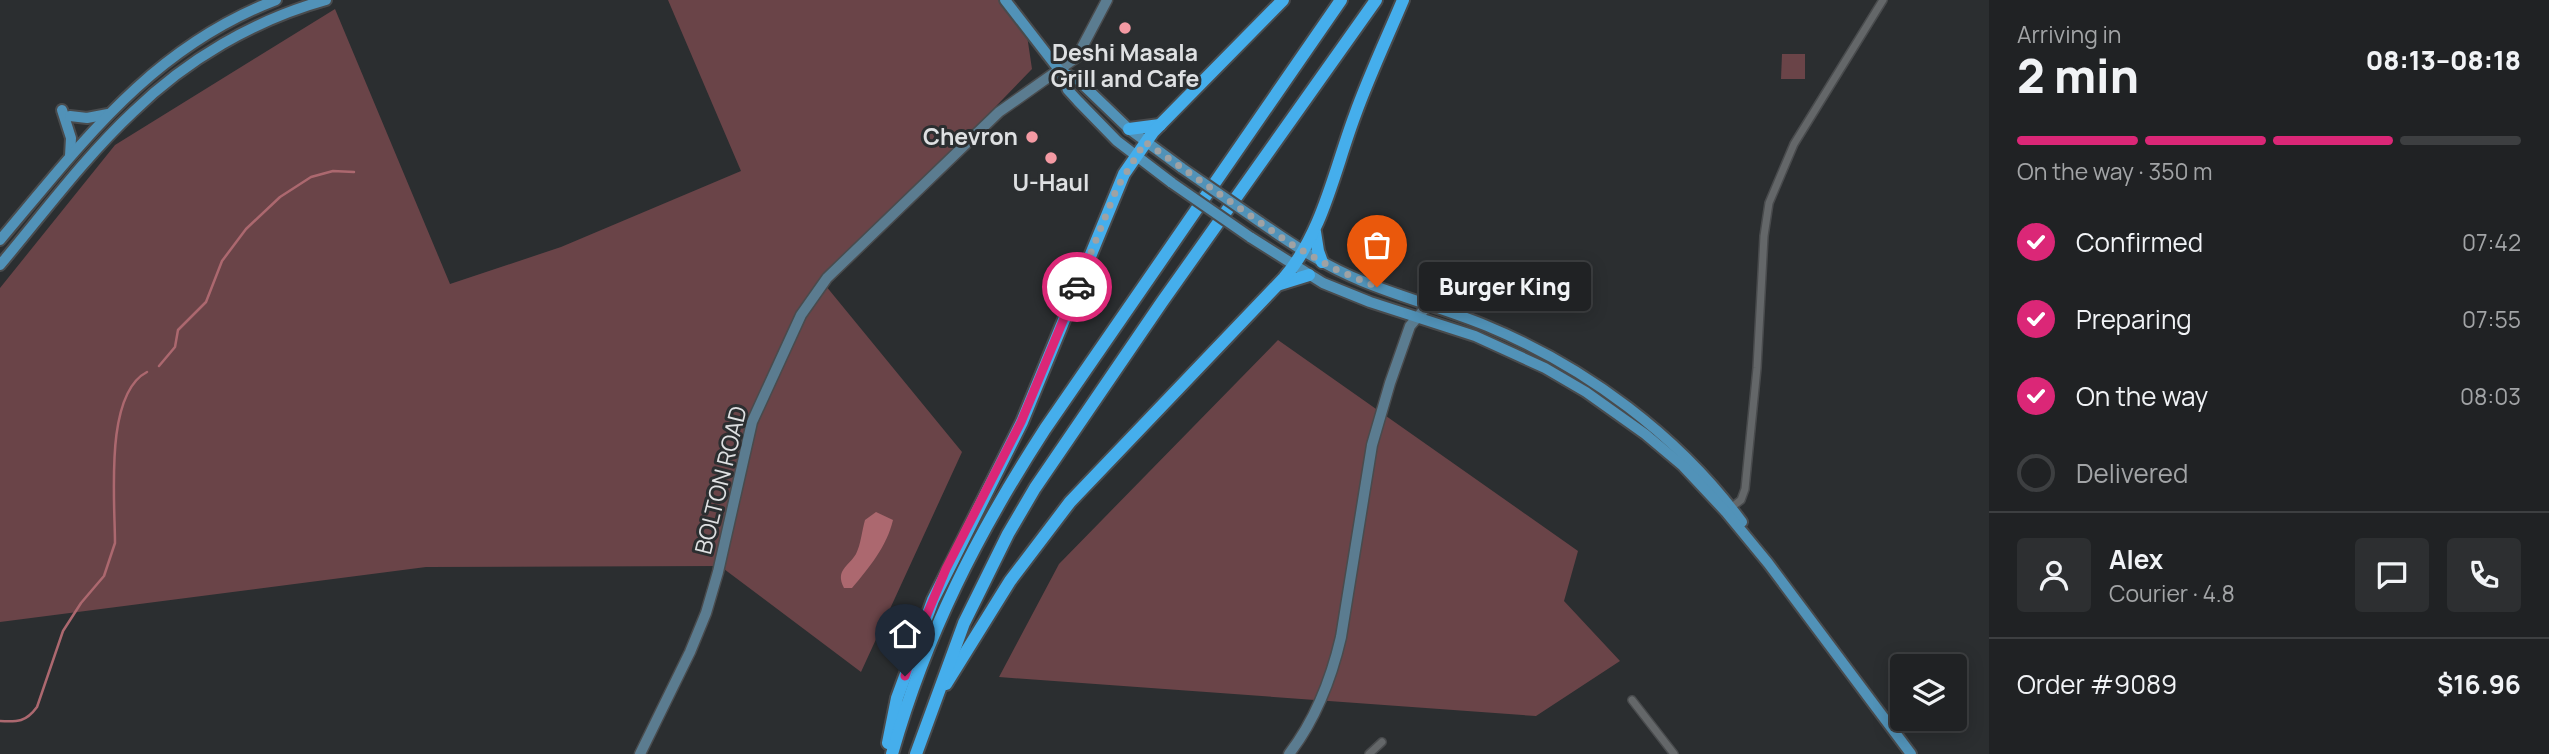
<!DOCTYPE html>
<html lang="en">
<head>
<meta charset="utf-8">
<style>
  body { margin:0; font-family:Manrope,sans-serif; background:#2d2f31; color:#f1f3f6; height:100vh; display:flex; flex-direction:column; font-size:26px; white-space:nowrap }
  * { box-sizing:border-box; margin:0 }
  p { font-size:23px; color:#a2a4a6 }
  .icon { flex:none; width:38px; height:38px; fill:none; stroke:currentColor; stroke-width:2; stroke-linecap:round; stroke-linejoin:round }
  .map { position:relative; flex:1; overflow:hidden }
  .sheet { display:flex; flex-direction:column; background:#202224; width:560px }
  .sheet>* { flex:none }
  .fabs { position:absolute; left:1890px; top:654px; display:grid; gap:14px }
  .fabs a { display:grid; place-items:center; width:77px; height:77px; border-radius:7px; background:#202224; box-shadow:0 4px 18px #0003,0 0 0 2px #3d3f41; font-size:35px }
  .pin { position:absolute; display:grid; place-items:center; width:60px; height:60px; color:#fff; margin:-72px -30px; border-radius:50% 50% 50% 0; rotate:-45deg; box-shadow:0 0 7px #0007 }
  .pin .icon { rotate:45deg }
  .courier { position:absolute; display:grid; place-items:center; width:70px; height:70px; margin:-35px; border:5px solid #db2777; border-radius:50%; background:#fff; color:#222; box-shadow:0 2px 9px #0007 }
  .bubble { position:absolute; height:49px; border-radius:7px; background:#202224; box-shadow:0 4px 18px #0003,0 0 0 2px #3d3f41; font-size:23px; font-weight:800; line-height:49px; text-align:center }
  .headline em { font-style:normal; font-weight:800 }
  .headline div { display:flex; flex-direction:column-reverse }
  .headline { display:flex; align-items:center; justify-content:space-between; height:119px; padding:0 28px }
  h1 { font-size:46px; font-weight:800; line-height:52px }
  .bar { display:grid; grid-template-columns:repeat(4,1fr); gap:10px 7px; align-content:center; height:84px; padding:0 28px }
  .bar i { height:9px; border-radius:5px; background:#3d3f41 }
  .bar .selected { background:#db2777 }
  .bar p { grid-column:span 4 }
  .line { display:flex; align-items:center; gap:18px; padding:0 28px; border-top:2px solid #3d3f41 }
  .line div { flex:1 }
  .round { display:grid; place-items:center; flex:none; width:74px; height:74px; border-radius:7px; background:#2d2f31 }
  ol { padding:0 28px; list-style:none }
  li { display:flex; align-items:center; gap:21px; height:77px }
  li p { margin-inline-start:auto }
  li .icon { padding:7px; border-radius:50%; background:#db2777; color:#fff; stroke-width:4 }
  li:last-child { color:#a2a4a6 }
  li i { width:38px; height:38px; border:4px solid #3d3f41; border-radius:50% }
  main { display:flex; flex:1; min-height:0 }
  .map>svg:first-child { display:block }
  .green { fill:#6a4448 }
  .water { fill:#ac686f }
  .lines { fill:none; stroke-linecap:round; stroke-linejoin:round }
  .stream { stroke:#ac686f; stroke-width:2.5 }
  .street-casing { stroke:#494b4d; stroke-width:10 }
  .secondary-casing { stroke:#494b4d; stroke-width:13 }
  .primary-casing { stroke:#494b4d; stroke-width:14 }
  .highway-casing { stroke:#494b4d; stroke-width:16 }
  .street { stroke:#646769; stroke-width:7 }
  .secondary { stroke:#5b7c90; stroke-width:10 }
  .primary { stroke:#5192b8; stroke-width:10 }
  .highway { stroke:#45aeec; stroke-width:12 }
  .primary-bridge-casing { stroke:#494b4d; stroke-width:14; stroke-linecap:butt }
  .primary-bridge { stroke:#5192b8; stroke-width:10 }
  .done { stroke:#9fa2a4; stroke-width:7; stroke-dasharray:0 12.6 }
  .route { stroke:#db2777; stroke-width:9 }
  .poi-dot { fill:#f49aa3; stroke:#2b2e30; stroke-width:2.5 }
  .labels { text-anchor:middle; stroke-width:6; stroke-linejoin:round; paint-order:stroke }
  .poi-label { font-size:23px; font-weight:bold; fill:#dee0e2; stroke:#2b2e30 }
  .street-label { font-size:23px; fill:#dee0e2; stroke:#2b2e30 }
</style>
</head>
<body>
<main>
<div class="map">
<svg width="1989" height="754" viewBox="0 0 1989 754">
  <rect width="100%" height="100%" fill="#2b2e30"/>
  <g class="green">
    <polygon points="668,0 1010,0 1025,22 1032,69 907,198 821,280 962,452 861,672 720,566 426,567 0,622 0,288 115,145 335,9 450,284 561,247 741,171"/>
    <polygon points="1782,54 1805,54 1805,79 1781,79"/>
    <polygon points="1278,340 1578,551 1564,601 1620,661 1536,716 999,677 1059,564"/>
  </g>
  <path class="water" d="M876,512L893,520C887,546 869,568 852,588H844C835,570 848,567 856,554C861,544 862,530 865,520Z"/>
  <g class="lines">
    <g class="stream">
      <polyline points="159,366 175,347 178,330 206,302 222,261 246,229 280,197 311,177 333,171 354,172"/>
      <path d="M0,721C18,722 26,722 37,707L63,631L81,603L104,576L115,543C115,501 104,394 147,372"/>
    </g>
    <defs>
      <g id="street">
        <polyline points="1728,510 1741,500 1745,489 1757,368 1764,236 1769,203 1794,144 1883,0"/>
        <polyline points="1632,700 1674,754"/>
        <polyline points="1369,754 1382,742"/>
      </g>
      <g id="secondary">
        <polyline points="640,754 690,652 706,613 718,572 752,422 801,315 827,278 999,112 1077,57 1107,0"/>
        <path d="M1289,754C1316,719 1331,680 1341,637L1372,445L1390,383L1410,326L1428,305"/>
      </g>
      <g id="primary">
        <polyline points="1005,0 1060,71 1068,90 1078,101 1117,141 1172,183"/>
        <polyline points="1060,71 1078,80 1129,129 1182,168"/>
        <polyline points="62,110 71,138 70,156"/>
        <polyline points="70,116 87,118 108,114"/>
        <path d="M1260,222C1293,245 1325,266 1362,281C1403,298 1446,309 1487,326C1586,367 1679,436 1742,522"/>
        <polyline points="1250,237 1323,283 1370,302 1475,336 1545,368 1586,392 1645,434 1683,466 1726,512 1768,563 1911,754"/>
        <path d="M0,240C83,142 151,48 276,0"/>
        <path d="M0,265C43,214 84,158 133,112C186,60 254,20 326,0"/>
      </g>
      <g id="highway">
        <polyline points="1129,129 1160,125"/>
        <polyline points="1315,232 1318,251 1322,262"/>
        <polyline points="1280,284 1309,275"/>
        <path d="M946,684L1010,581L1070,502L1284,278C1323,232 1334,171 1355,115C1369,76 1387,38 1403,0"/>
        <polyline points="888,743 897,698 933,600 1022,422 1124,174 1153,132 1283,0"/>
        <path d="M892,754C926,634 977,534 1045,429L1341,0"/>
        <polyline points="916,754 964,623 1008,534 1035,488 1162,302 1376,0"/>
      </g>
    </defs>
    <use href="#street" class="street-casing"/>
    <use href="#secondary" class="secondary-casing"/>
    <use href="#primary" class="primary-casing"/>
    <use href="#highway" class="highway-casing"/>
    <use href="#street" class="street"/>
    <use href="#secondary" class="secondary"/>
    <use href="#primary" class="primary"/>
    <use href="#highway" class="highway"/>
    <defs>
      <g id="primary-bridge">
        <polyline points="1182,168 1260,222"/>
        <polyline points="1172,183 1250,237"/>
      </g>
    </defs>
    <use href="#primary-bridge" class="primary-bridge-casing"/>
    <use href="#primary-bridge" class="primary-bridge"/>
  </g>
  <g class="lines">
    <polyline class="done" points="1077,287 1117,188 1145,142 1291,244 1333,268 1377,287"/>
    <polyline class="route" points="905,676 920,631 946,569 1021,422 1077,287"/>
  </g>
  <g class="poi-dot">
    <circle cx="1125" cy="28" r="7"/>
    <circle cx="1032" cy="137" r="7"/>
    <circle cx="1051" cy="158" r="7"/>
  </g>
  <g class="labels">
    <g class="poi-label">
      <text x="1125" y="61">Deshi Masala<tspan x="1125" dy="26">Grill and Cafe</tspan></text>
      <text x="1018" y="145" text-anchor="end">Chevron</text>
      <text x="1051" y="191">U-Haul</text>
    </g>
    <g class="street-label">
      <text transform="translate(721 480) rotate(-76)" y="8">BOLTON ROAD</text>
    </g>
  </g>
</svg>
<div class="fabs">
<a><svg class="icon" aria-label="layers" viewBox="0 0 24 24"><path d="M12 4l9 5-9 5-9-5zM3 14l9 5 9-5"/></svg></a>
</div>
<div class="pin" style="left:1377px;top:287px;background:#ea580c"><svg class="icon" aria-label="bag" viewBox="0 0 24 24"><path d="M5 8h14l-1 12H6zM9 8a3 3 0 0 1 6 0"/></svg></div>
<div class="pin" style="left:905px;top:676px;background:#1f2937"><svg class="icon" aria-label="home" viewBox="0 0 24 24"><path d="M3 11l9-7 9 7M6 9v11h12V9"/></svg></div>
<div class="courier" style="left:1077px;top:287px"><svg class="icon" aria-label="car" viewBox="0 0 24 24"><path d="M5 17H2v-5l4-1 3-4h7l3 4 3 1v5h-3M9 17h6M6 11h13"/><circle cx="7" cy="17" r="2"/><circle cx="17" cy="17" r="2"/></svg></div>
<div class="bubble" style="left:1419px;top:262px;width:172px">Burger King</div>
</div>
<section class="sheet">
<div class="headline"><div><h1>2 min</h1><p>Arriving in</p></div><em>08:13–08:18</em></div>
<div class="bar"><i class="selected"></i><i class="selected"></i><i class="selected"></i><i></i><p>On the way · 350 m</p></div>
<ol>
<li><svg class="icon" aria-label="check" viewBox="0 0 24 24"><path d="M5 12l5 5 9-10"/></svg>Confirmed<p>07:42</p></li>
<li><svg class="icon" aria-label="check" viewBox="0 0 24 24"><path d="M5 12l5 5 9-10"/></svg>Preparing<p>07:55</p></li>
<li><svg class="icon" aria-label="check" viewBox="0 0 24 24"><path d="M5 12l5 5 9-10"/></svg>On the way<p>08:03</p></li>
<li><i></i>Delivered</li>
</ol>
<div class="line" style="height:126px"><a class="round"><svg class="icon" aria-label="person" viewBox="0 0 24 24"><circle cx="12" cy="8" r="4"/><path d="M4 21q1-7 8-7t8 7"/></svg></a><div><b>Alex</b><p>Courier · 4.8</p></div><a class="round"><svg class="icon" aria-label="chat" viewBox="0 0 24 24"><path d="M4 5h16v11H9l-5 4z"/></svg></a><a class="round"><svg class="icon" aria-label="phone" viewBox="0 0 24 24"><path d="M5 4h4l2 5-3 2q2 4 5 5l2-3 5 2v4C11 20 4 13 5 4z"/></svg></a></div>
<div class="line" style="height:91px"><div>Order #9089</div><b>$16.96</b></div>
</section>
</main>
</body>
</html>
